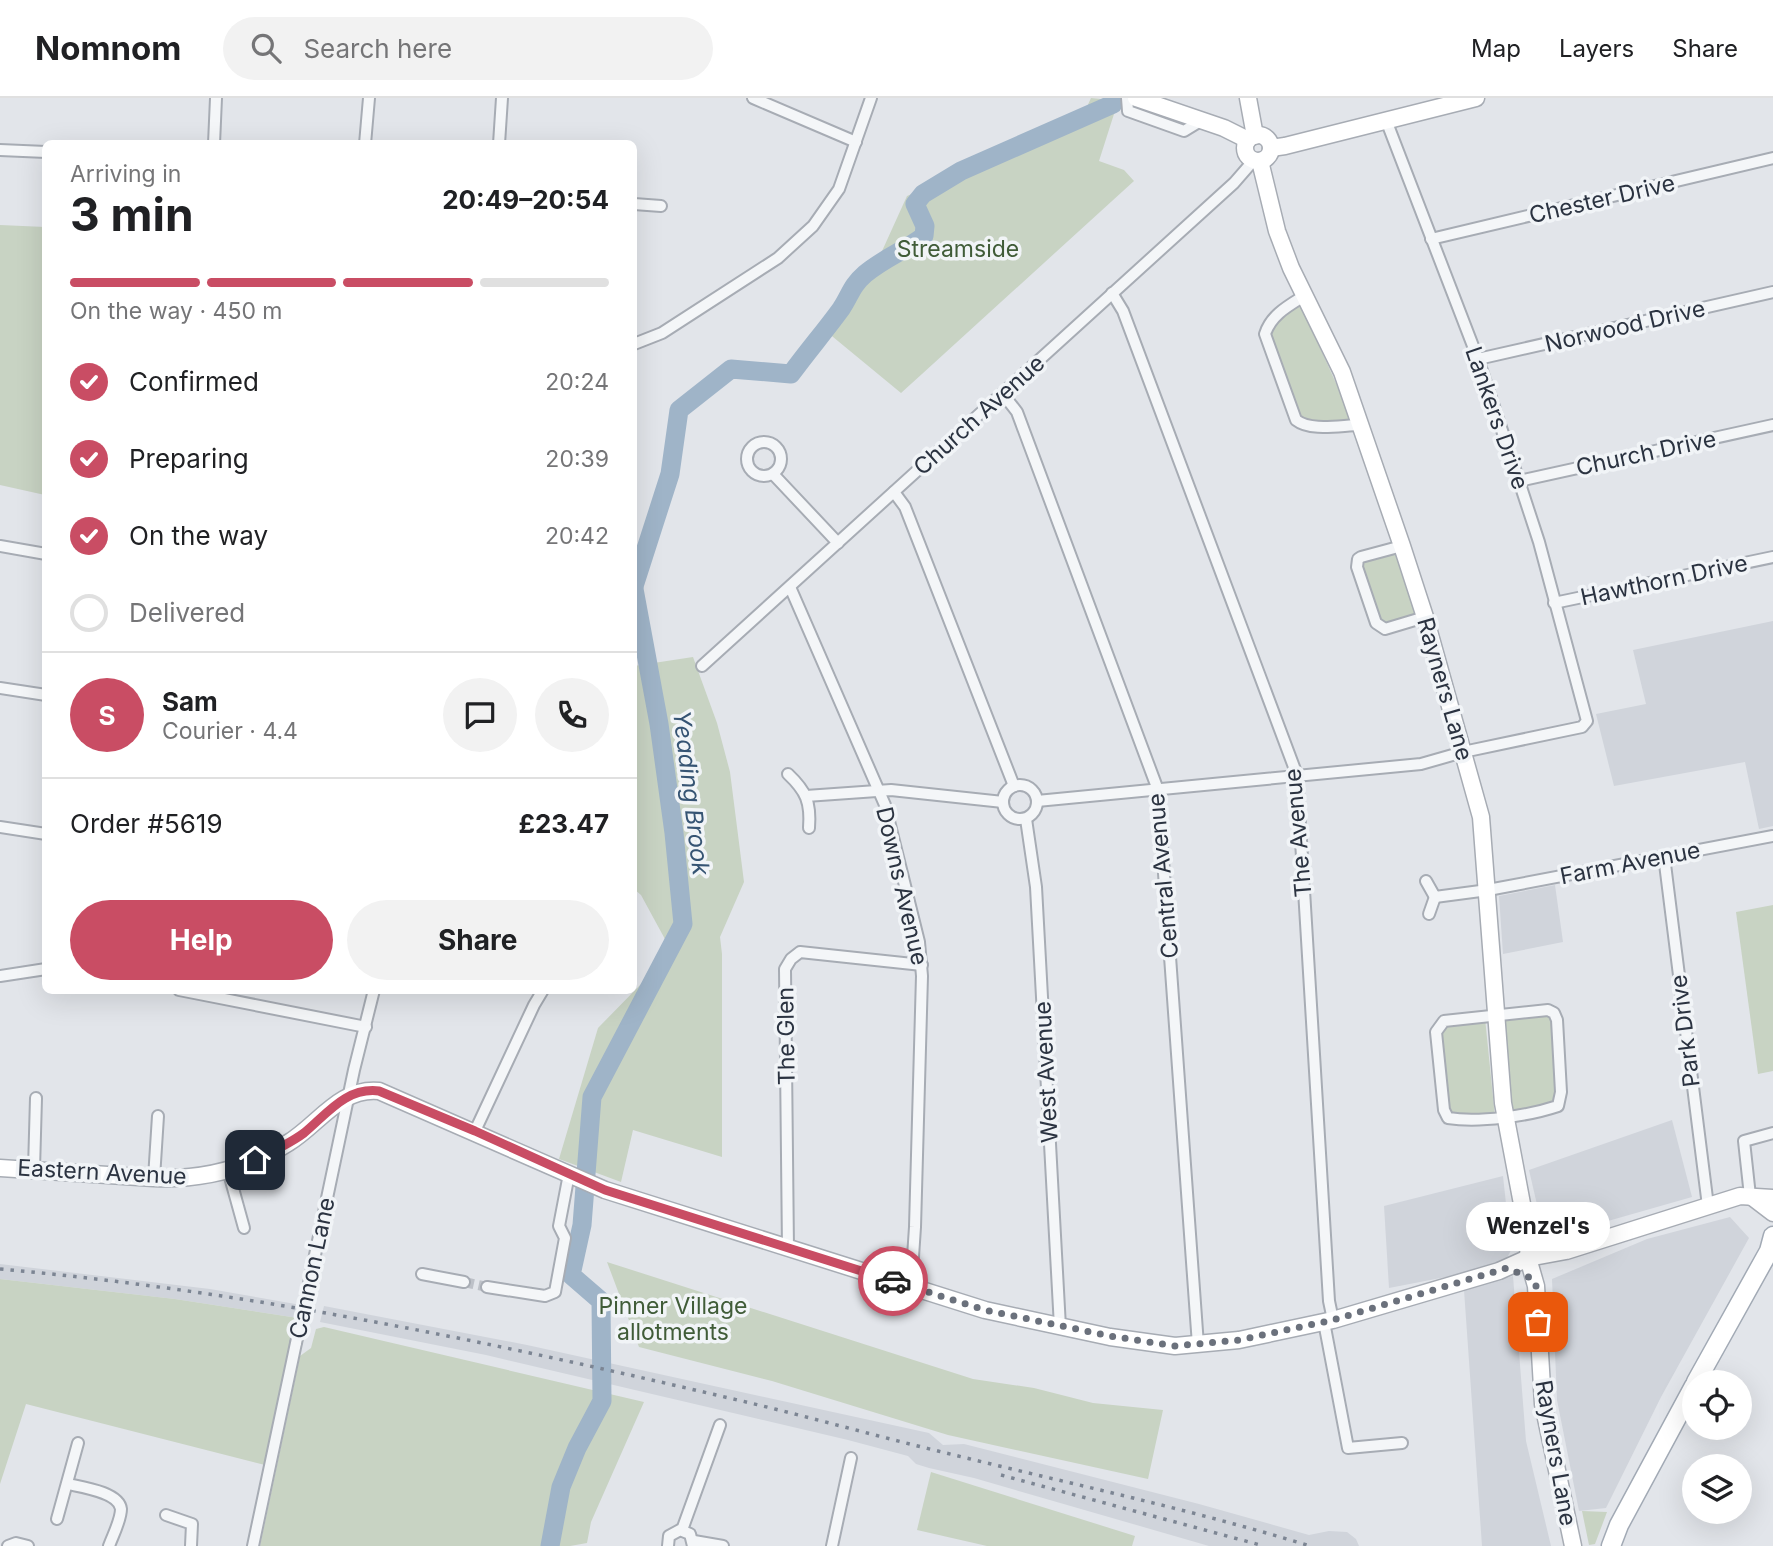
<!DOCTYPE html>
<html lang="en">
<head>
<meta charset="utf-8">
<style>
  body { margin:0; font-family:Inter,sans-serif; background:#f2f2f2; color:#202124; height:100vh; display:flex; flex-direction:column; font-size:26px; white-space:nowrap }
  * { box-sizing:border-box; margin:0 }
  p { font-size:23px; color:#757577 }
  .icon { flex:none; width:38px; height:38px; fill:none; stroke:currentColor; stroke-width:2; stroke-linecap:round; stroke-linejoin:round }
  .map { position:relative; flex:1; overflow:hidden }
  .details { position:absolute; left:42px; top:42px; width:595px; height:854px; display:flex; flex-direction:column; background:#fff; border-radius:10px; box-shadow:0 7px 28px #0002 }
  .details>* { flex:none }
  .tools { position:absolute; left:1682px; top:1272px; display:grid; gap:14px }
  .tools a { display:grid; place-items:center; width:70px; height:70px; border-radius:50%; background:#fff; box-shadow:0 7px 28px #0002; font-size:35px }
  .pin { position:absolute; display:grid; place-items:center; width:60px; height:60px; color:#fff; margin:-30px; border-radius:14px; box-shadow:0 4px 10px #0006 }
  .courier { position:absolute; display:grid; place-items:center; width:70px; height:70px; margin:-35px; border:5px solid #c94d64; border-radius:50%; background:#fff; color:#222; box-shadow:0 2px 9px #0007 }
  .bubble { position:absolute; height:49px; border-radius:24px; background:#fff; box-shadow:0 7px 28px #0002; font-size:23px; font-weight:700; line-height:49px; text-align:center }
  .overview em { font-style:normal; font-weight:700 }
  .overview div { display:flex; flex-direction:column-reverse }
  .overview { display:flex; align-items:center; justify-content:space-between; height:119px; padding:0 28px }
  h1 { font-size:46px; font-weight:700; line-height:52px }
  .bar { display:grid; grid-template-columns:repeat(4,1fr); gap:10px 7px; align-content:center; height:84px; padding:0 28px }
  .bar i { height:9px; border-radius:5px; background:#e0e0e0 }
  .bar .current { background:#c94d64 }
  .bar p { grid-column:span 4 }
  .line { display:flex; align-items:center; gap:18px; padding:0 28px; border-top:2px solid #e0e0e0 }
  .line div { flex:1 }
  .round { display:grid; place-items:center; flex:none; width:74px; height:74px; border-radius:37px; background:#f2f2f2 }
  ol { padding:0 28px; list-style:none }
  li { display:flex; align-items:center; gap:21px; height:77px }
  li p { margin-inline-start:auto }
  li .icon { padding:7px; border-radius:50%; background:#c94d64; color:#fff; stroke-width:4 }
  li:last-child { color:#757577 }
  li i { width:38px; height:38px; border:4px solid #e0e0e0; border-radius:50% }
  .action { display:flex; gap:14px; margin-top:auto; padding:14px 28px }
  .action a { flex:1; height:80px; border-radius:42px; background:#c94d64; color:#fff; font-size:28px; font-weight:700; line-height:80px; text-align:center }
  .action a+a { background:#f2f2f2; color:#202124 }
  header { display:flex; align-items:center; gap:42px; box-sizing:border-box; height:98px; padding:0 35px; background:#fff; border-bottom:2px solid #e0e0e0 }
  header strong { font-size:33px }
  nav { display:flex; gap:38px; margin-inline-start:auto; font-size:24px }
  .search { width:490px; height:63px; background:#f2f2f2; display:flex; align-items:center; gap:18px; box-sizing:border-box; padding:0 24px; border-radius:38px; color:#757577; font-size:26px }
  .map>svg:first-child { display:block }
  .built { fill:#d0d4db }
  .green { fill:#c8d3c3 }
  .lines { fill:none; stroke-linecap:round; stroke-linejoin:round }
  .river { stroke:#9fb4c8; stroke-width:19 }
  .street-tunnel { stroke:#bdc1c8; stroke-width:10; stroke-dasharray:10 5; stroke-linecap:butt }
  .street-casing { stroke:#a7acb4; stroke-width:14 }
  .secondary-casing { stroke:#a7acb4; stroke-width:19 }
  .primary-casing { stroke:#a2aab5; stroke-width:21 }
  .street { stroke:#f4f6f8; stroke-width:10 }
  .secondary { stroke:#fff; stroke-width:16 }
  .primary { stroke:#fff; stroke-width:18 }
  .rail { stroke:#7c8593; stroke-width:3.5; stroke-dasharray:3.5 7; stroke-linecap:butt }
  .street-bridge-casing { stroke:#a7acb4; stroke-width:14; stroke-linecap:butt }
  .street-bridge { stroke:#f4f6f8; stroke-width:10 }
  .done { stroke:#6b717c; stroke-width:7; stroke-dasharray:0 12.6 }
  .route { stroke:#c94d64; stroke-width:9 }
  .labels { text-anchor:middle; stroke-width:7; stroke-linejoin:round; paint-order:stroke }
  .street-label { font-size:23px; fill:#2b3341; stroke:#f1f4f7 }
  .park-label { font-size:23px; fill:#405c38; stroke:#f1f4f7 }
  .water-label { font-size:24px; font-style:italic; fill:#365473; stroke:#f1f4f7 }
</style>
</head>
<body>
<header>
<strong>Nomnom</strong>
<div class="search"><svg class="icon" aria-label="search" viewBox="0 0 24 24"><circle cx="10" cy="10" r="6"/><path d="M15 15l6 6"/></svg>Search here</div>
<nav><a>Map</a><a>Layers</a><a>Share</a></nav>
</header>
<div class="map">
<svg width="1773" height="1448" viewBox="0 0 1773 1448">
  <rect width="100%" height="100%" fill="#e2e5ea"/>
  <g class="built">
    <polygon points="1773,523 1773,728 1759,731 1745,664 1614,688 1596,616 1646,606 1633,552"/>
    <polygon points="1555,787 1563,844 1503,856 1499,798"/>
    <polygon points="1672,1022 1692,1099 1545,1141 1529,1072"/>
    <polygon points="1503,1078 1511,1152 1506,1162 1456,1177 1389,1190 1384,1108"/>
    <polygon points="1730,1119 1749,1140 1661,1299 1606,1410 1579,1413 1557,1302 1552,1181 1647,1141"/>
    <polygon points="0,1166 210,1191 301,1207 298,1220 175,1201 0,1181"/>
    <polygon points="1513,1178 1526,1343 1551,1448 1482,1448 1464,1192"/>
    <polygon points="324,1208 527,1247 929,1335 943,1347 964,1346 1199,1406 1309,1437 1329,1433 1347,1434 1356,1441 1359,1448 1209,1448 974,1380 929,1370 916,1366 908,1358 848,1342 486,1257 320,1224"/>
  </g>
  <g class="green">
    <polygon points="1091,0 1121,3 1114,16 1099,63 1124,72 1134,83 922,276 901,295 827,234 868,184 907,98 1079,26"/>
    <polygon points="0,127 45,129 45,397 0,387"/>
    <polygon points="1299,203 1353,323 1301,323 1269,233"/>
    <polygon points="1397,454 1416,515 1380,527 1361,465"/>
    <polygon points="693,559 717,625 730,674 744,784 720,839 722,856 722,1059 633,1032 621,1084 559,1061 598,930 645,882 666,843 641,797 634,791 634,568"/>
    <polygon points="1773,807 1773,973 1758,976 1736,814"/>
    <polygon points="1554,915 1561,1002 1509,1018 1500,918"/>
    <polygon points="1485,920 1495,1019 1448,1020 1440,926"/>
    <polygon points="607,1164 973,1281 1034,1290 1093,1305 1163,1312 1148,1381 948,1337 772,1283 639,1249"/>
    <polygon points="0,1181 175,1201 298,1220 265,1367 26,1306 0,1386"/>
    <polygon points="324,1229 644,1304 591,1424 587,1445 570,1448 260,1448 300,1258 311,1250 316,1231"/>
    <polygon points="931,1374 1135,1438 1132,1448 987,1448 917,1432"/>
    <polygon points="1582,1413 1607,1414 1595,1446 1589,1447"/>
  </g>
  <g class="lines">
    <g class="river">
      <path d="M634,488L670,376L679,312L731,271L791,276C807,254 825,233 841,211C850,198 851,188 865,176C884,160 906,152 924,138L925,128L915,106L923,96L961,73L1113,6"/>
      <polyline points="550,1448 561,1389 577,1350 602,1303 601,1203 571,1177 582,1127 592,999 683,826 674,735 659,626 634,491"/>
    </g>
    <polyline class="street-tunnel" points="464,1184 487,1189"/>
    <defs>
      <g id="street">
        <polyline points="753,0 856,44"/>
        <polyline points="1127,0 1128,13 1184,33 1202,22"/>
        <polyline points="214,46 216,0"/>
        <polyline points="365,46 369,0"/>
        <polyline points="499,46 502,0"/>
        <polyline points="0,52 46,54"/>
        <polyline points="634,106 661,108"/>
        <polyline points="1431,141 1773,60"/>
        <polyline points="1112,195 1123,213 1297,677 1329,1203 1333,1222"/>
        <path d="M1304,198C1288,208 1271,217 1265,236L1296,322C1311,334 1342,327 1360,327"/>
        <polyline points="634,246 662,235 778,160 813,128 839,91 871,0"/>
        <polyline points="1478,261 1773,194"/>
        <polyline points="1003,296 1017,314 1158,692 1198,1247"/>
        <circle cx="764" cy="361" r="17"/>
        <polyline points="773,376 838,445"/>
        <polyline points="1519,383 1773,327"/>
        <polyline points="894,394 905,409 1014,688"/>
        <polyline points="0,448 46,456"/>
        <polyline points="1402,448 1361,459 1358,461 1357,469 1376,525 1385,531 1425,519"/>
        <polyline points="790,489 885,707 919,844 922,878 915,1129 911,1189"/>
        <polyline points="1554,505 1773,459"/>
        <polyline points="702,568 1234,85 1254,62"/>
        <polyline points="0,590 46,597"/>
        <path d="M788,676C806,693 811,704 809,730"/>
        <circle cx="1020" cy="704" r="17"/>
        <polyline points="806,698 891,692 1003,704"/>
        <polyline points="1037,703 1421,666 1463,654 1582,629 1587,623 1539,444 1519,383 1478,261 1386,22"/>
        <polyline points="1026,721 1036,789 1060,1229"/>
        <polyline points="0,729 46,736"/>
        <polyline points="1664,758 1708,1108"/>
        <polyline points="1426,783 1435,799 1488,792 1773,738"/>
        <polyline points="1429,816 1435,799"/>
        <polyline points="0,878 46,871"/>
        <polyline points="179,892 366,929"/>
        <path d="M1548,912L1554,915L1557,922L1561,994L1558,1008C1528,1018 1479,1025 1448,1020L1444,1012L1436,934L1444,923Z"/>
        <polyline points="475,1033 534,907 543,892"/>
        <polyline points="34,1071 36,1000"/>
        <polyline points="228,1072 244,1130"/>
        <polyline points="154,1080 158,1018"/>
        <polyline points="1750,1098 1744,1043 1773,1035"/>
        <polyline points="788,1150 785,871 791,861 800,854 922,867"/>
        <polyline points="422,1176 464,1184"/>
        <polyline points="487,1189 545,1198 555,1194 565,1140 559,1128 569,1076"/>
        <polyline points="307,1195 354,972 374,892"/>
        <polyline points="1324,1224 1348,1350 1402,1345"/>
        <path d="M68,1386C81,1389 119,1394 121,1411C121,1422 113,1437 109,1448"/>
        <polyline points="166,1417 192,1426 191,1448"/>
        <polyline points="57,1421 78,1345"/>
        <polyline points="682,1432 720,1327"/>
        <polyline points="694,1443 723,1448"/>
        <polyline points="8,1448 16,1445 28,1448"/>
        <polyline points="253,1448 296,1245"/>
        <polyline points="668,1448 669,1438 680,1432 690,1436 693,1448"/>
        <polyline points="832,1448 851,1360"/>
      </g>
      <g id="secondary">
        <polyline points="1136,0 1224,30 1248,42"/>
        <polyline points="1248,0 1255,38"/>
        <circle cx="1258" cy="50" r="13"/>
        <polyline points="1271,50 1285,48 1476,0"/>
        <polyline points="1260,63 1277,133 1291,170 1342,274 1402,448 1425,519 1481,719 1503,1005 1529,1143 1528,1160 1536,1188 1543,1306 1573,1448"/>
        <path d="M0,1070L154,1080C202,1082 247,1071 288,1045C318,1027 340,989 379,993L605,1092L985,1212L1110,1239L1175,1248L1239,1242L1333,1222L1499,1173L1528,1160L1566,1153L1740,1098L1773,1100"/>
        <polyline points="1752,1099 1773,1115"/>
      </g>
      <g id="primary">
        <polyline points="1696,1284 1769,1153 1773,1138"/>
        <polyline points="1611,1448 1619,1427 1694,1288"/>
      </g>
    </defs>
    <use href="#street" class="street-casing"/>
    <use href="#secondary" class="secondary-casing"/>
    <use href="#primary" class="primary-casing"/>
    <use href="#street" class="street"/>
    <use href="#secondary" class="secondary"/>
    <use href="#primary" class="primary"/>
    <g class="rail">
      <path d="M0,1171C246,1193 488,1243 729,1300C799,1316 868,1336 938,1353C1062,1384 1187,1410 1310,1448"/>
      <polyline points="1001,1377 1264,1448"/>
    </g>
    <defs>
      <polyline id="street-bridge" points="296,1245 307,1195"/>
    </defs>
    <use href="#street-bridge" class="street-bridge-casing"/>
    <use href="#street-bridge" class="street-bridge"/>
  </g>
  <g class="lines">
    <polyline class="done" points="893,1183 985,1212 1110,1238 1175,1248 1239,1242 1333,1222 1507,1170 1533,1181 1536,1188 1538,1224"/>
    <path class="route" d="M255,1062C272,1054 289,1046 304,1035C327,1016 346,989 379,993L475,1033L605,1092L893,1183"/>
  </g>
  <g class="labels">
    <g class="street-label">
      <text transform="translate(1602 101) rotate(-13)" y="8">Chester Drive</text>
      <text transform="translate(1625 228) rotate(-13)" y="8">Norwood Drive</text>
      <text transform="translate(979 317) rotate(-42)" y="8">Church Avenue</text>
      <text transform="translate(1497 320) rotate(71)" y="8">Lankers Drive</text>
      <text transform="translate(1646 355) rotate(-12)" y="8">Church Drive</text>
      <text transform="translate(1664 482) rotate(-12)" y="8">Hawthorn Drive</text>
      <text transform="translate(1445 591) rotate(74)" y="8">Rayners Lane</text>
      <text transform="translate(1298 735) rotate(-95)" y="8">The Avenue</text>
      <text transform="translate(1630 765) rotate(-11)" y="8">Farm Avenue</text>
      <text transform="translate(1163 778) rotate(-95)" y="8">Central Avenue</text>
      <text transform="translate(902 788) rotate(77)" y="8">Downs Avenue</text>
      <text transform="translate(1685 933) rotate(-97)" y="8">Park Drive</text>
      <text transform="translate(786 938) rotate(-91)" y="8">The Glen</text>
      <text transform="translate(1046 974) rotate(-93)" y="8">West Avenue</text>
      <text transform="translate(102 1074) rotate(3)" y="8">Eastern Avenue</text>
      <text transform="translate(312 1170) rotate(-78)" y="8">Cannon Lane</text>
      <text transform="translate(1556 1355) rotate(80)" y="8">Rayners Lane</text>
    </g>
    <g class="park-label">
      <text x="958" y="159">Streamside</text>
      <text x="673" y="1216">Pinner Village<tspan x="673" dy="26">allotments</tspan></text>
    </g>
    <g class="water-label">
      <text transform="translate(691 695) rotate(83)" y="8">Yeading Brook</text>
    </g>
  </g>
</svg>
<div class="tools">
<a><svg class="icon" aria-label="locate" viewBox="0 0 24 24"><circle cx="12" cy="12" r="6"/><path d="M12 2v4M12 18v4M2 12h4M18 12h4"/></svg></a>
<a><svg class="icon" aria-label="layers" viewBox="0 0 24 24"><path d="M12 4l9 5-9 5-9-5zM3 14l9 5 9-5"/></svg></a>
</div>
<div class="pin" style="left:1538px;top:1224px;background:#ea580c"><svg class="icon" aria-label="bag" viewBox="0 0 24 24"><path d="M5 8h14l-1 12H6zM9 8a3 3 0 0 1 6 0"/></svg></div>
<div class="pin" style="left:255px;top:1062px;background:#1f2937"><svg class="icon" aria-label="home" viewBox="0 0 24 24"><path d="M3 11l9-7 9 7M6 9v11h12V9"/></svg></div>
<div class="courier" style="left:893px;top:1183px"><svg class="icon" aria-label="car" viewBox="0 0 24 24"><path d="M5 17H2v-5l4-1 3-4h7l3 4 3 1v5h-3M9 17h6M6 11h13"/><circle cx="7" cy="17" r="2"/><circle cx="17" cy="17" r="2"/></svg></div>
<div class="bubble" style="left:1466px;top:1104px;width:144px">Wenzel's</div>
<section class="details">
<div class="overview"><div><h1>3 min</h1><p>Arriving in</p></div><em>20:49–20:54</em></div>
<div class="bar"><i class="current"></i><i class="current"></i><i class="current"></i><i></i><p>On the way · 450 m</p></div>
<ol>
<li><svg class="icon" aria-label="check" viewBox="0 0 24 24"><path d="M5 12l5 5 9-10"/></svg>Confirmed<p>20:24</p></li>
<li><svg class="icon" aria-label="check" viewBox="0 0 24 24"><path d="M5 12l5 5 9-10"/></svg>Preparing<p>20:39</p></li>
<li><svg class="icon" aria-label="check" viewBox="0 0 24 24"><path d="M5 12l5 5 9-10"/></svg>On the way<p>20:42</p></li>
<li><i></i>Delivered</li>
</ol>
<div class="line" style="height:126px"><b class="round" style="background:#c94d64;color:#fff">S</b><div><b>Sam</b><p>Courier · 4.4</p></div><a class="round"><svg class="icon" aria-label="chat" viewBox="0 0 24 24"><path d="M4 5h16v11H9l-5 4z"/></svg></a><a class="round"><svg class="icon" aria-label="phone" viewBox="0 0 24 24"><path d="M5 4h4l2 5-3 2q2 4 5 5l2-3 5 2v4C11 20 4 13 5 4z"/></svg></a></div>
<div class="line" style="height:91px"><div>Order #5619</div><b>£23.47</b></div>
<div class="action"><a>Help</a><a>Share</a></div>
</section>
</div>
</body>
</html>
